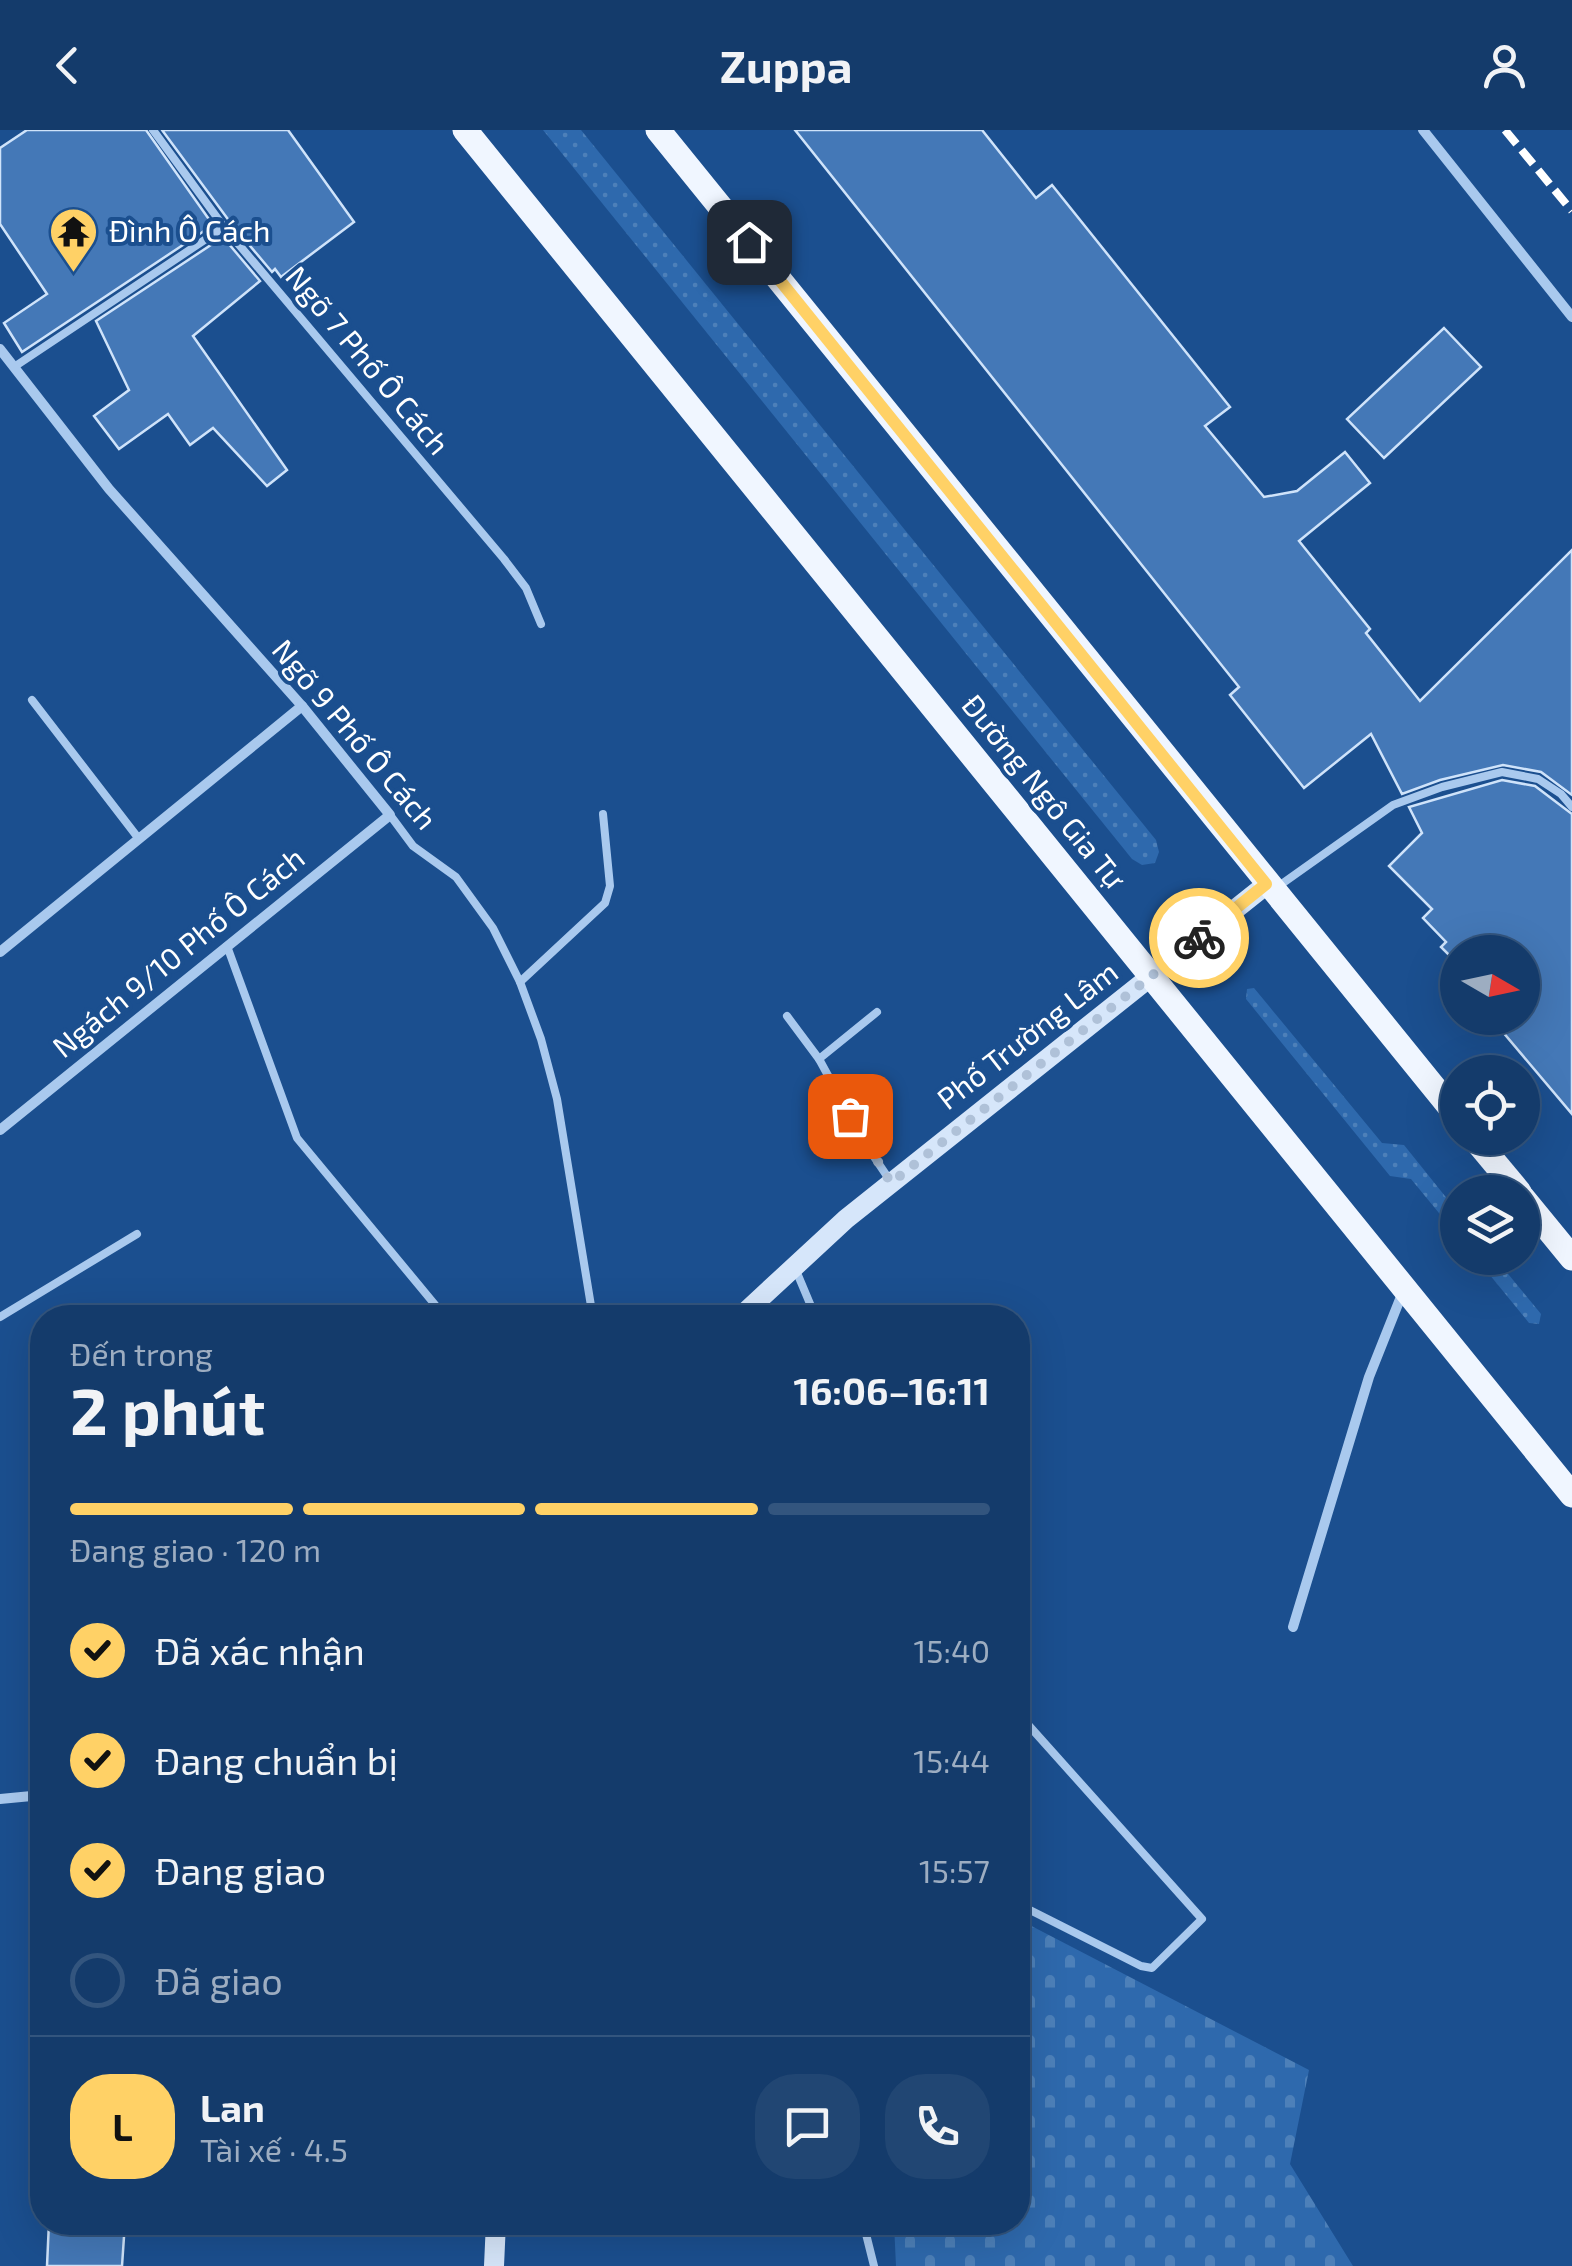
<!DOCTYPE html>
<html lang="vi">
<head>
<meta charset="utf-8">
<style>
  body { margin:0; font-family:"Exo 2",sans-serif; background:#214673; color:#f1f3f6; height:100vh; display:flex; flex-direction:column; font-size:38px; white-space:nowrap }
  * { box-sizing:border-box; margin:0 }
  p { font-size:32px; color:#9dadc1 }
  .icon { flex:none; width:55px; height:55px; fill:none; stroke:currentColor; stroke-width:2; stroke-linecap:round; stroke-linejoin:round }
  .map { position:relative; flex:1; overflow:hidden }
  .panel { position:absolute; left:30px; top:1175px; width:1000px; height:930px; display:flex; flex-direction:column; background:#143b6b; border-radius:40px; box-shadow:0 10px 40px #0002,0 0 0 2px #33557e }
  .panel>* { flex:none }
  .needle { width:65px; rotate:99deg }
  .tools { position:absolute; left:1440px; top:805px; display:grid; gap:20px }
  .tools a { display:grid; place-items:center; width:100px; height:100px; border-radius:50%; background:#143b6b; box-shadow:0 10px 40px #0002,0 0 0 2px #33557e; font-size:50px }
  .pin { position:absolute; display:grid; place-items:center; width:85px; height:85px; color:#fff; margin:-42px; border-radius:20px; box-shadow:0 5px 15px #0006 }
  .courier { position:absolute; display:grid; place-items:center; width:100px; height:100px; margin:-50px; border:8px solid #ffd166; border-radius:50%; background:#fff; color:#222; box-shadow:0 2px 12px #0007 }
  .overview em { font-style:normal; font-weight:700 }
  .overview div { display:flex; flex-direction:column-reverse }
  .overview { display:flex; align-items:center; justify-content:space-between; height:170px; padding:0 40px }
  h1 { font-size:65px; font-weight:700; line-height:75px }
  .bar { display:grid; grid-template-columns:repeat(4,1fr); gap:15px 10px; align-content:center; height:120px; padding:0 40px }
  .bar i { height:12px; border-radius:8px; background:#33557e }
  .bar .on { background:#ffd166 }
  .bar p { grid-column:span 4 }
  .line { display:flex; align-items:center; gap:25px; padding:0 40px; border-top:2px solid #33557e }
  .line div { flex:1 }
  .round { display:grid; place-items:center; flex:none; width:105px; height:105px; border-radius:40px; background:#214673 }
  ol { padding:0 40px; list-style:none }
  li { display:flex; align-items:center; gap:30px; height:110px }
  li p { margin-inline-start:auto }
  li .icon { padding:10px; border-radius:50%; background:#ffd166; color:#111; stroke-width:4 }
  li:last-child { color:#9dadc1 }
  li i { width:55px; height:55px; border:5px solid #33557e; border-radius:50% }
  header { display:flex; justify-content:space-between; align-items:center; height:130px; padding:0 40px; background:#143b6b; font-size:45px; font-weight:700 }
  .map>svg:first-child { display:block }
  .grass { fill:url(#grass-dots) }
  .cemetery { fill:url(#cemetery-stones) }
  .building { fill:#4478b7; stroke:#cfe3fa; stroke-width:2.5 }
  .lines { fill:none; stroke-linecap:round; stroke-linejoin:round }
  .lane { stroke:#a9c9ee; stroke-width:8 }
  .street { stroke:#a9c9ee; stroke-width:10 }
  .secondary { stroke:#d6e6fa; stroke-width:20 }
  .primary { stroke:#f0f6ff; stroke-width:25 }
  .rail { stroke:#fff; stroke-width:8; stroke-dasharray:18 8; stroke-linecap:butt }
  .done { stroke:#afc1d8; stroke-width:10; stroke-dasharray:0 18 }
  .route { stroke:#ffd166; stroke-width:12 }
  .labels { text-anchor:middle; stroke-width:8; stroke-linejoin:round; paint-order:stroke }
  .poi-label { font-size:30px; fill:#fff; stroke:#1b4f8f; text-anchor:start }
  .street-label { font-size:30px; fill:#fff; stroke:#1b4f8f }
</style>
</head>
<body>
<header><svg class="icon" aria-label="back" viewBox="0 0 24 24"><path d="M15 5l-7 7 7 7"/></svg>Zuppa<svg class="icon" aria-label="person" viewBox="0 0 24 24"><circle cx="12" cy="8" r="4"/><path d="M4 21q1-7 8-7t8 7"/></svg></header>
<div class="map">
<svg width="1572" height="2136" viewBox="0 0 1572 2136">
  <defs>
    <pattern id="grass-dots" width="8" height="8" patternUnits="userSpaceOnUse" patternTransform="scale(2.5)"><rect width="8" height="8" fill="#2e69ad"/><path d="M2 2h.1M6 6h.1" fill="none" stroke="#4d80b9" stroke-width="1.8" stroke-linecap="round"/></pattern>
    <pattern id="cemetery-stones" width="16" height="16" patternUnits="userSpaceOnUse" patternTransform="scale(2.5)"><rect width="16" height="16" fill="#2e69ad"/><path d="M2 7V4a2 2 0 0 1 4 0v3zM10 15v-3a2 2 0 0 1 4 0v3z" fill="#4d80b9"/></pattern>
  </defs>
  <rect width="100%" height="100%" fill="#1b4f8f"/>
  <g class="grass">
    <polygon points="543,0 581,0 1156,710 1159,722 1155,733 1142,735 1132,729"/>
    <polygon points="1254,858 1382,1013 1404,1015 1457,1081 1457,1105 1411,1049 1390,1046 1246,869 1247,859"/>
    <polygon points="1476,1128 1495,1128 1541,1184 1539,1194 1529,1193"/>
  </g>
  <polygon class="cemetery" points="1018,1789 1309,1940 1290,2034 1353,2136 896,2136 894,2093 1018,2092"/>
  <g class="building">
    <polygon points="27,0 146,0 213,95 22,222 4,193 47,164 0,94 0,18"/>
    <polygon points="162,0 288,0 354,92 281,147 275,139 272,142 230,92"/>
    <polygon points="795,0 982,0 1036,68 1052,55 1230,277 1205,296 1264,367 1297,361 1345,322 1370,353 1299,411 1370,499 1366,503 1420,571 1572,420 1572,665 1541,642 1503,635 1440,650 1402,664 1371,604 1304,658 1230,565 1239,557"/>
    <polygon points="223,107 260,151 193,206 287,340 267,356 213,298 190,315 168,284 119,319 94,286 129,260 96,191"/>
    <polygon points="1444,198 1481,237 1384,328 1347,289"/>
    <polygon points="1502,650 1535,656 1572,684 1572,984 1491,888 1522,888 1522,822 1458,822 1458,834 1441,817 1446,812 1423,788 1432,779 1389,736 1422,703 1409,677"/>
    <polygon points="49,2092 125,2092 122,2136 47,2136"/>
  </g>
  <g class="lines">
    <g class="lane">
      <polyline points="153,0 224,97 504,429 526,458 541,494"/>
      <polyline points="14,237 224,97"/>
      <polyline points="32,570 139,709"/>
      <polyline points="390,685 413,716 456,747 493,798 520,852 541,909 557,969 593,1188"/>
      <polyline points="1276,758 1393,675 1442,657 1502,642 1538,649 1561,664 1572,677"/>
      <polyline points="227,816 297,1008 446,1188"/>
      <polyline points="520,852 605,773 610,756 603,684"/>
      <polyline points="877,882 819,929 866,1015 889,1049"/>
      <polyline points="787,886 819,929"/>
      <polyline points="795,1138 816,1188"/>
      <polyline points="0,1187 137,1104"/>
      <polyline points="1018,1579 1023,1589 1202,1789 1152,1838 1141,1836 1018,1774"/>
      <polyline points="863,2092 874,2136"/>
    </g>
    <g class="street">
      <polyline points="1423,0 1572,187"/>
      <polyline points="0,219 109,359 302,576 390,685 0,1000"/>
      <polyline points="0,822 302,576"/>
      <polyline points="1293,1497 1369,1247 1404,1159"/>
      <polyline points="0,1669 42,1665"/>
    </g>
    <g class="secondary">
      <polyline points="739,1188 846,1089 1267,754"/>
      <polyline points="494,2136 496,2092"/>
    </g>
    <g class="primary">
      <polyline points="465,0 1572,1365"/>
      <polyline points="658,0 1458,987"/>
      <polyline points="1474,1008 1519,1062"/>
      <polyline points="1522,1067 1572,1128"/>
    </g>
    <polyline class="rail" points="1505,0 1572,81"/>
  </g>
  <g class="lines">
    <polyline class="done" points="850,986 891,1053 1199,808"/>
    <polyline class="route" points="749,112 1266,754 1199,808"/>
  </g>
  <defs>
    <symbol id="temple-pin" viewBox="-11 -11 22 30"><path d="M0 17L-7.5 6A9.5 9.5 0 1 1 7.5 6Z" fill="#ffd166" stroke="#1b4f8f"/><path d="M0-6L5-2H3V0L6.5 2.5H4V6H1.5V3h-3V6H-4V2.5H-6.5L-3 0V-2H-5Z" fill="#111"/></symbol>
  </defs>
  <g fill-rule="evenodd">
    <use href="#temple-pin" x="46" y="74" width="55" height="75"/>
  </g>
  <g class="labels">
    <g class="poi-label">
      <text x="109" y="112">Đình Ô Cách</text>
    </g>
    <g class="street-label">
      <text transform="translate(367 231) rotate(50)" y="10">Ngõ 7 Phố Ô Cách</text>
      <text transform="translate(354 605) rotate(50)" y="10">Ngõ 9 Phố Ô Cách</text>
      <text transform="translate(1043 662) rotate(51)" y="10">Đường Ngô Gia Tự</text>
      <text transform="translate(179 823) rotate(-39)" y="10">Ngách 9/10 Phố Ô Cách</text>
      <text transform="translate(1028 906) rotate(-38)" y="10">Phố Trường Lâm</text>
    </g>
  </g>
</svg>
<div class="tools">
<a><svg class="needle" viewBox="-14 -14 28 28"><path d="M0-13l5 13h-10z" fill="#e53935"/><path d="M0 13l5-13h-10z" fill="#9dadc1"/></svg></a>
<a><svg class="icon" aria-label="locate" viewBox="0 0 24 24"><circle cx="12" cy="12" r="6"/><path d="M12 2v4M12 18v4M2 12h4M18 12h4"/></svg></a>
<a><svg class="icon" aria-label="layers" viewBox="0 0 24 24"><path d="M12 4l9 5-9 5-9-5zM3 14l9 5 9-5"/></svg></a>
</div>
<div class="pin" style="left:850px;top:986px;background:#ea580c"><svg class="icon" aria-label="bag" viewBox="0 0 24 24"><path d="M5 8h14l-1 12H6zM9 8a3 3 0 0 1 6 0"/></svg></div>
<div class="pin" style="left:749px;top:112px;background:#1f2937"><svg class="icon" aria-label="home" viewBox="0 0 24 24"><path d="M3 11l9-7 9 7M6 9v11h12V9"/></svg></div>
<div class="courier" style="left:1199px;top:808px"><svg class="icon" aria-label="bike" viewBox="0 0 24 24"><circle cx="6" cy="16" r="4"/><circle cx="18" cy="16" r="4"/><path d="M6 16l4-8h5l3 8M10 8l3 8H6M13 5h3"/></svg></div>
<section class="panel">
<div class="overview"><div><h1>2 phút</h1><p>Đến trong</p></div><em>16:06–16:11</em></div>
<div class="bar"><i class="on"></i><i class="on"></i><i class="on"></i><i></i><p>Đang giao · 120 m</p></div>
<ol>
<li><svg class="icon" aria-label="check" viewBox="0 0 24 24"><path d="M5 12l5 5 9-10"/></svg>Đã xác nhận<p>15:40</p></li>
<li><svg class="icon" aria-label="check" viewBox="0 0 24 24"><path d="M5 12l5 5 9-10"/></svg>Đang chuẩn bị<p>15:44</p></li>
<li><svg class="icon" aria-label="check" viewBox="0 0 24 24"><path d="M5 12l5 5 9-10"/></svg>Đang giao<p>15:57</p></li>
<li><i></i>Đã giao</li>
</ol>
<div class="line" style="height:180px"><b class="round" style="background:#ffd166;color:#111">L</b><div><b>Lan</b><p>Tài xế · 4.5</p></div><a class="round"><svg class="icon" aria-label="chat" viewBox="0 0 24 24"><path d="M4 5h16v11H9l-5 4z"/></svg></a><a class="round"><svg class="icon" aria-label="phone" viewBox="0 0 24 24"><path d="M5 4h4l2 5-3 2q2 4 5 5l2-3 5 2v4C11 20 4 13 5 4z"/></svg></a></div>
</section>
</div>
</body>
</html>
